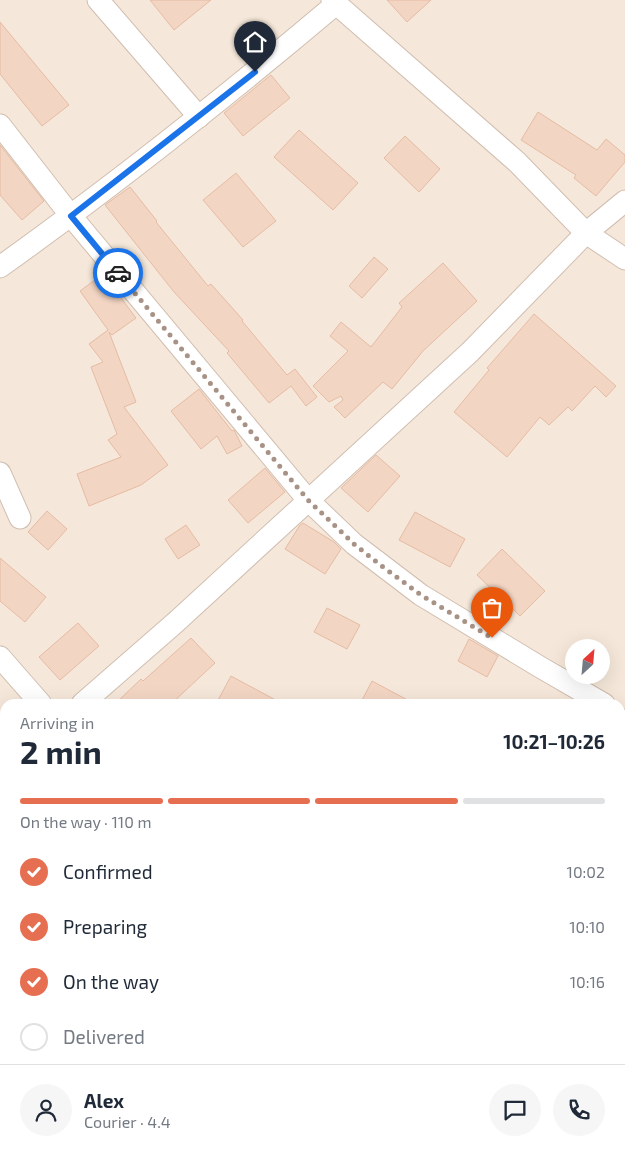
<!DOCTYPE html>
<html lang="en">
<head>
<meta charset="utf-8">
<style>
  body { margin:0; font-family:"Exo 2",sans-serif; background:#f6f6f7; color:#1f2937; height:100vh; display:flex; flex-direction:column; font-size:19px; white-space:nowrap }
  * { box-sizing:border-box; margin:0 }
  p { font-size:16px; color:#747a83 }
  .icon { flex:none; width:28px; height:28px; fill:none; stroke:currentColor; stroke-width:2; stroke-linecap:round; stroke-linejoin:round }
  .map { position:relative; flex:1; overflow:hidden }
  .details { position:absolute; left:0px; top:699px; width:625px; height:466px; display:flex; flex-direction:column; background:#fff; border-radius:15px 15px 0 0; box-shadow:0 5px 20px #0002 }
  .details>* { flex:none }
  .needle { width:32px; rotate:26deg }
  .buttons { position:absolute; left:565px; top:639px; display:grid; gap:10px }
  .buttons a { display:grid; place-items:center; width:45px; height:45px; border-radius:50%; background:#fff; box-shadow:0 5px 20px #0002; font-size:25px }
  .pin { position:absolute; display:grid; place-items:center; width:42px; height:42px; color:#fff; margin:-51px -21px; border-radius:50% 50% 50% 0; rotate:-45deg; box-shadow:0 0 5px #0007 }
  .pin .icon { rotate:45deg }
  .courier { position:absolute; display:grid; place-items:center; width:50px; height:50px; margin:-25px; border:4px solid #1a73e8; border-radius:50%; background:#fff; color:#222; box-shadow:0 1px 6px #0007 }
  .headline em { font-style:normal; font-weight:700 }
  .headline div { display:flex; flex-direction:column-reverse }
  .headline { display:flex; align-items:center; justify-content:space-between; height:85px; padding:0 20px }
  h1 { font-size:32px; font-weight:700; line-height:38px }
  .bar { display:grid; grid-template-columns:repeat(4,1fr); gap:8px 5px; align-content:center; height:60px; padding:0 20px }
  .bar i { height:6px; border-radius:4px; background:#e0e1e3 }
  .bar .current { background:#e76f51 }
  .bar p { grid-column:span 4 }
  .line { display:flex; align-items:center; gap:12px; padding:0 20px; border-top:1px solid #e0e1e3 }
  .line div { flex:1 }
  .round { display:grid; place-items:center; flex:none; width:52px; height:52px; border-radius:26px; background:#f6f6f7 }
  ol { padding:0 20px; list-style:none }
  li { display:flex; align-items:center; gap:15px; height:55px }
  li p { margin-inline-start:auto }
  li .icon { padding:5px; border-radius:50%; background:#e76f51; color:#fff; stroke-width:4 }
  li:last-child { color:#747a83 }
  li i { width:28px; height:28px; border:2px solid #e0e1e3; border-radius:50% }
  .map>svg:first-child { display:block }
  .residential { fill:#f5e8da; fill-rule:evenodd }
  .building { fill:#f3d5c3; stroke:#e6bba3 }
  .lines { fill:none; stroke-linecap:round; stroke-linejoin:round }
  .street-casing { stroke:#d1beb0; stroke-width:23 }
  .street { stroke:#fff; stroke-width:21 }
  .done { stroke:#a89285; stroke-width:5; stroke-dasharray:0 9 }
  .route { stroke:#1a73e8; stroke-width:6 }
</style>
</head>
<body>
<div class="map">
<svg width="625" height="1164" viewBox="0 0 625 1164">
  <rect width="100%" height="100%" fill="#fdf6ec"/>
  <path class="residential" d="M0,0H625V1164H0ZM574,648H601V675H574ZM5,704H620V1160H5Z"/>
  <g class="building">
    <polygon points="150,0 211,0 174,30"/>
    <polygon points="387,0 431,0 407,22"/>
    <polygon points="0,22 69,105 42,126 0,74"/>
    <polygon points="271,75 290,98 243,136 224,113"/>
    <polygon points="538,112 597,150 606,139 625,155 625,162 596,196 574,178 576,175 521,140"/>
    <polygon points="299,130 358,183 333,210 274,157"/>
    <polygon points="405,136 440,169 419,192 384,158"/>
    <polygon points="0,145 44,201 22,220 0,195"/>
    <polygon points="236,173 276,221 243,247 203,200"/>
    <polygon points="130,187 157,221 156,222 208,286 211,284 243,320 242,321 287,375 295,369 317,397 306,406 291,386 269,403 227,353 229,351 174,292 105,205"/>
    <polygon points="374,257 388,269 362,298 349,286"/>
    <polygon points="443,263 477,301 423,351 392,389 383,382 345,418 334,407 343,400 341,396 329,402 313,386 348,351 330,336 341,322 371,347 402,307 399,303"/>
    <polygon points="103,274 136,318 112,335 109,332 136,402 124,407 168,465 141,485 89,506 77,474 121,457 108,440 117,434 91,367 103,362 89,344 108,330 80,291"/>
    <polygon points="534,314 557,334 616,386 606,397 595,386 572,411 568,407 549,425 540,417 507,457 454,412 489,370 487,368"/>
    <polygon points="199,389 232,431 234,430 242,446 227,454 217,436 201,449 171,411"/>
    <polygon points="376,455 400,476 368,512 341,488"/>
    <polygon points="265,468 285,492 248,523 228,500"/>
    <polygon points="47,511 67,529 48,550 28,532"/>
    <polygon points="415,512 465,539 450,567 399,540"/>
    <polygon points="303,523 334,542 341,549 325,574 285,549 300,525"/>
    <polygon points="186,525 200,545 178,559 165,539"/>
    <polygon points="502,549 545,591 520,616 477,575"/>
    <polygon points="0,558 46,597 25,622 0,601"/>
    <polygon points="327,608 360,625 347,649 314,632"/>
    <polygon points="78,623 99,646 60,680 39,657"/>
    <polygon points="191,638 215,663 171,704 115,704 141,679 143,681"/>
    <polygon points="469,639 498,656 487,677 458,661"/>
    <polygon points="231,676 283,704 216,704"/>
    <polygon points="372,681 415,704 360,704"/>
  </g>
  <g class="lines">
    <defs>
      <g id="street">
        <polyline points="98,0 199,117"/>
        <polyline points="332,0 517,162 586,233 625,259"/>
        <polyline points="0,125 71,216 308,500 354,544 421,595 540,667 604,704"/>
        <path d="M0,267C116,184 227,96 336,4"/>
        <polyline points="0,473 20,518"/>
        <polyline points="0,657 41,704"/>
        <polyline points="82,704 176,622 470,352 586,233 625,201"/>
        <polyline points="620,728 625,720"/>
        <polyline points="0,783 5,788"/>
        <polyline points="620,922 625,929"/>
        <polyline points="411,1160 415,1164"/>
        <polyline points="174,1164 176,1160"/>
      </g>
    </defs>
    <use href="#street" class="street-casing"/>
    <use href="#street" class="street"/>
  </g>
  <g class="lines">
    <polyline class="done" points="118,273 308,500 354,544 383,567 421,595 492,638"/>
    <polyline class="route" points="118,273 71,216 255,72"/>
  </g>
</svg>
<div class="buttons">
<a><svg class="needle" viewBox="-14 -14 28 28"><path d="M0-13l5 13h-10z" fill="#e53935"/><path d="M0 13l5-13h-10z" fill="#747a83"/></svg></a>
</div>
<div class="pin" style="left:492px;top:638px;background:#ea580c"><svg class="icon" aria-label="bag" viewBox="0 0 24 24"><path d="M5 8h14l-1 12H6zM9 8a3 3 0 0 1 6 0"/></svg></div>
<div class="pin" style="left:255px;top:72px;background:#1f2937"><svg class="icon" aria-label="home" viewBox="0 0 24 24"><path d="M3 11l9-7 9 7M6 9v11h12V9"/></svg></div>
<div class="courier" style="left:118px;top:273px"><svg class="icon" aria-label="car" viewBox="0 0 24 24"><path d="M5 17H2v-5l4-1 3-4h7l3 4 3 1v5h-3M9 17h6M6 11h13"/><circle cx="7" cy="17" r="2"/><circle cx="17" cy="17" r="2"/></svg></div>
<section class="details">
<div class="headline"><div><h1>2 min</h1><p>Arriving in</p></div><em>10:21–10:26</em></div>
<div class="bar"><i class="current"></i><i class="current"></i><i class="current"></i><i></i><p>On the way · 110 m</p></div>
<ol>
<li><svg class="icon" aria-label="check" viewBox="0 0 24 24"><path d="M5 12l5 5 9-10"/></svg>Confirmed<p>10:02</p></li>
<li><svg class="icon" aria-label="check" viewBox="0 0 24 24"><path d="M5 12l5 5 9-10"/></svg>Preparing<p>10:10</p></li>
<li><svg class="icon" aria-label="check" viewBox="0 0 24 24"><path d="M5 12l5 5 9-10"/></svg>On the way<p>10:16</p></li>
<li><i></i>Delivered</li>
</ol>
<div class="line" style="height:90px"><a class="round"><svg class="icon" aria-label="person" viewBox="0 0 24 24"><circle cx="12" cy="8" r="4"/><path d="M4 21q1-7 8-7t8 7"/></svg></a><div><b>Alex</b><p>Courier · 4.4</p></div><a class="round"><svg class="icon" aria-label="chat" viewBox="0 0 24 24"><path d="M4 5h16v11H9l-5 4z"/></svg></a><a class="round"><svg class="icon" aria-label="phone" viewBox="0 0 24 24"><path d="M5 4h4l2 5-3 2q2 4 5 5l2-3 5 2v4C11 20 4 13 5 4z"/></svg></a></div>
</section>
</div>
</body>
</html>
